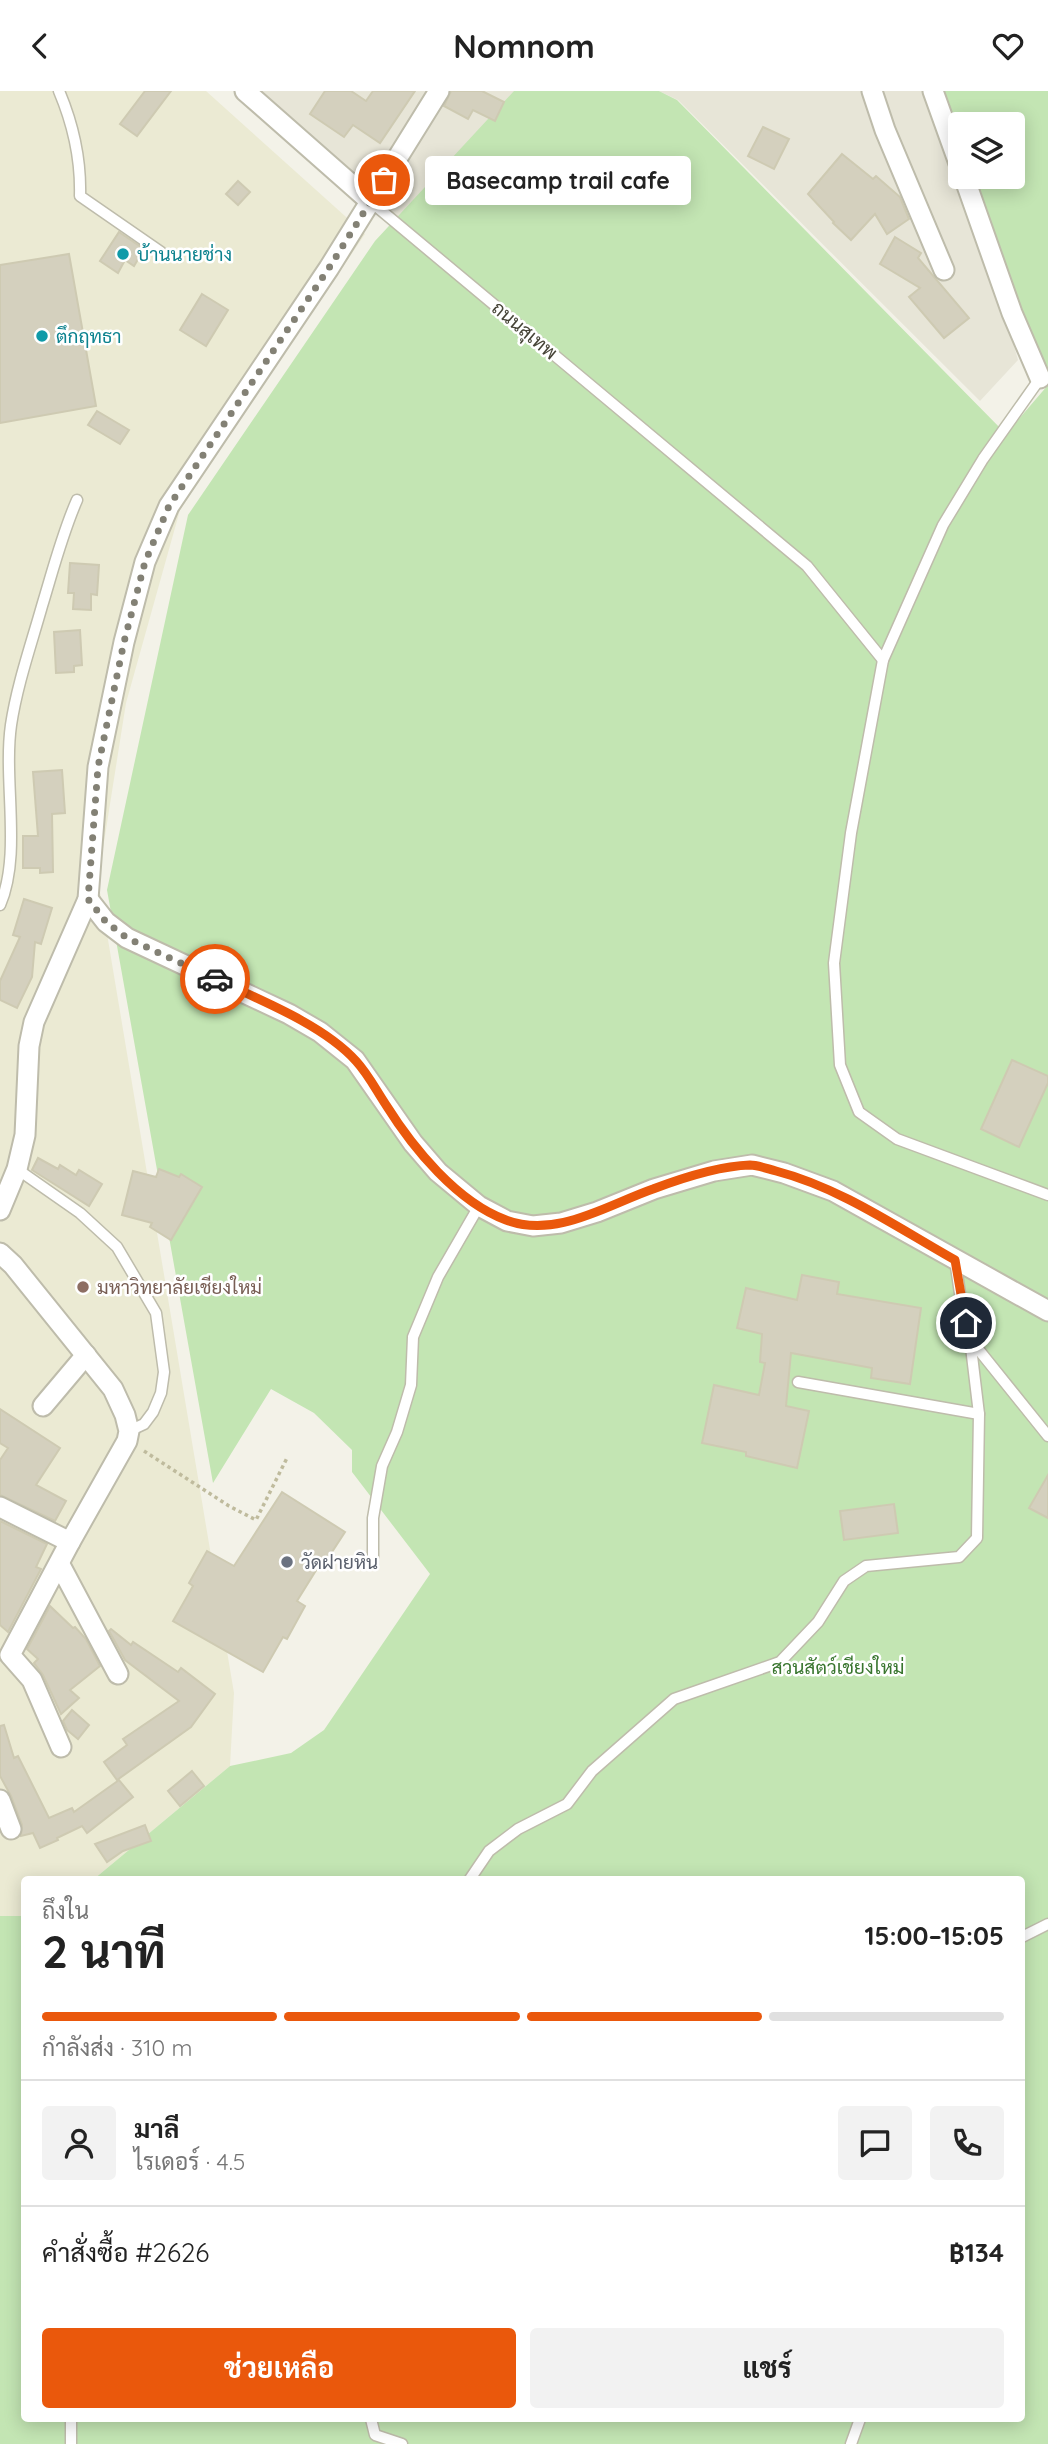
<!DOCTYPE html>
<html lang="th">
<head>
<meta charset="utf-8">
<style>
  body { margin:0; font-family:Quicksand,Sarabun,sans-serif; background:#f2f2f2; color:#222; height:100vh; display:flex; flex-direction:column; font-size:26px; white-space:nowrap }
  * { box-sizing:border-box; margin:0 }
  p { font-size:23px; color:#767676 }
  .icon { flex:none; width:38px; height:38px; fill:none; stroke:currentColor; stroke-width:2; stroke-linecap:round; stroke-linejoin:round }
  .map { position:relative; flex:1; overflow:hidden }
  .drawer { position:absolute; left:21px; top:1785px; width:1004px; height:546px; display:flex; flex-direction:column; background:#fff; border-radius:7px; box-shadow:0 4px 18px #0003 }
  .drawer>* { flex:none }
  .fabs { position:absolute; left:948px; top:21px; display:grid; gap:14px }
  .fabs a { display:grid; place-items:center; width:77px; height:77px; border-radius:7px; background:#fff; box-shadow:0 4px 18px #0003; font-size:35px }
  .pin { position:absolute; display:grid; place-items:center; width:60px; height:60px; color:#fff; margin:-30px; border:4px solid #fff; border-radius:50%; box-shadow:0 2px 7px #0007 }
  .courier { position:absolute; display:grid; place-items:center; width:70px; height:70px; margin:-35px; border:5px solid #ea580c; border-radius:50%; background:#fff; color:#222; box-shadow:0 2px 9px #0007 }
  .bubble { position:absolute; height:49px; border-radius:7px; background:#fff; box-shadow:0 4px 18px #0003; font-size:23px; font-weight:700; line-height:49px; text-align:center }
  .summary em { font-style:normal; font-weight:700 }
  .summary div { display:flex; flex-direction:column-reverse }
  .summary { display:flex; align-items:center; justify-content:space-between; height:119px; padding:0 21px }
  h1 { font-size:46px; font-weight:700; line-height:52px }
  .bar { display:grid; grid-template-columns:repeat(4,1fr); gap:10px 7px; align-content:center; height:84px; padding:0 21px }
  .bar i { height:9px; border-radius:5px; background:#e0e0e0 }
  .bar .on { background:#ea580c }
  .bar p { grid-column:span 4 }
  .line { display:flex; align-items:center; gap:18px; padding:0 21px; border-top:2px solid #e0e0e0 }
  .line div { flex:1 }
  .round { display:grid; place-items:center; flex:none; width:74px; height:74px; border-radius:7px; background:#f2f2f2 }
  .action { display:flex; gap:14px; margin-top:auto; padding:14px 21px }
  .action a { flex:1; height:80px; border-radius:7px; background:#ea580c; color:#fff; font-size:28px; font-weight:700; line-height:80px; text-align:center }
  .action a+a { background:#f2f2f2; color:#222 }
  header { display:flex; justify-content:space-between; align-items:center; height:91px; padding:0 21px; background:#fff; font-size:32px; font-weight:700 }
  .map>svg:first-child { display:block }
  .residential { fill:#e7e5d7 }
  .education { fill:#ebead3 }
  .green { fill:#c3e5b3 }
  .building { fill:#d4d0be; stroke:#cecab2; stroke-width:2 }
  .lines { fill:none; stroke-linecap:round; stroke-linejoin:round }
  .service-casing { stroke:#bebcab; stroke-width:13 }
  .minor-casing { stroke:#bebcab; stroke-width:23 }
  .path { stroke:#bfbb9d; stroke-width:3.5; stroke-dasharray:3.5 3.5; stroke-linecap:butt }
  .service { stroke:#fff; stroke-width:10 }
  .minor { stroke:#fff; stroke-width:19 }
  .done { stroke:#838175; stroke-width:7; stroke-dasharray:0 12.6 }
  .route { stroke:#ea580c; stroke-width:9 }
  .culture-dot { fill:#0f9aa8; stroke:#fff; stroke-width:2.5 }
  .education-dot { fill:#8d6e63; stroke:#fff; stroke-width:2.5 }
  .worship-dot { fill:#6b7280; stroke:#fff; stroke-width:2.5 }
  .labels { text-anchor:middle; stroke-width:5; stroke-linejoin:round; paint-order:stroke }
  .culture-label { font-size:19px; fill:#0d838f; stroke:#fff; text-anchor:start }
  .street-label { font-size:19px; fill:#464437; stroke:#fff }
  .education-label { font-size:19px; fill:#785e54; stroke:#fff; text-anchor:start }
  .worship-label { font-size:19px; fill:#5b616d; stroke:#fff; text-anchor:start }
  .park-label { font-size:19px; fill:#38752e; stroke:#fff }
</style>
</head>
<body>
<header><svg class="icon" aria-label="back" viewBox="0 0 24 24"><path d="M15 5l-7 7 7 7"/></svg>Nomnom<svg class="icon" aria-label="heart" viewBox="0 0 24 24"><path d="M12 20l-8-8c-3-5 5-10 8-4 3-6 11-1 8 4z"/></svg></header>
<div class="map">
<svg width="1048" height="2353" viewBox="0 0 1048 2353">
  <rect width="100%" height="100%" fill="#f3f2e8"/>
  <g class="residential">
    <polygon points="251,0 526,0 517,234"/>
    <polygon points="659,0 938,0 967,89 1018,269 980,310 678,9"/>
  </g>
  <polygon class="education" points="0,0 206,0 365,143 180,419 126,612 98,789 234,1602 230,1675 94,1788 24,1788 24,1864 0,1896"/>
  <g class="green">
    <polygon points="514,0 659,0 677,9 1006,343 1048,294 1048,2353 0,2353 0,1825 24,1825 24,2328 1022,2328 1022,1788 94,1788 230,1675 291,1662 324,1639 430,1483 352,1381 352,1359 314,1322 271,1298 213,1392 107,799 188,424 375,150"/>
    <polygon points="938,0 1048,0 1048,282 966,86 1013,86 1013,33 961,33 961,70"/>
  </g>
  <g class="building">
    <polygon points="145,0 171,0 137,45 120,33"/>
    <polygon points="325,0 351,0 366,10 373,0 415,0 380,52 353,34 344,46 310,23"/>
    <polygon points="451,0 482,0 504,11 495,30 473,19 468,28 444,15"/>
    <polygon points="763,36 789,48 774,78 748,65"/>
    <polygon points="842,63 873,88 876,85 900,106 909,128 887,143 875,123 851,149 833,132 834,131 808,103"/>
    <polygon points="238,90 250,101 238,114 226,103"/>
    <polygon points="119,141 144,158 134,175 125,169 118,182 100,170"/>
    <polygon points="895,146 921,162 918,167 969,227 944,247 909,206 920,197 880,173"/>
    <polygon points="69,163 96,315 0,332 0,174"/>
    <polygon points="202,203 228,219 206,255 180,239"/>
    <polygon points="97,320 129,339 120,353 88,334"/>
    <polygon points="70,472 99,474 97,504 91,503 91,519 73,518 74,502 68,502"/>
    <polygon points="80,539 82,574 74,575 74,581 56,582 54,541"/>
    <polygon points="62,679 65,722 52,723 53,781 40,782 40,777 23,777 23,745 38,745 33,681"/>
    <polygon points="24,808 52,817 41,853 35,851 32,886 17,917 0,909 0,890 20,846 13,844"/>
    <polygon points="1012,969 1048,985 1048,992 1019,1056 981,1038"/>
    <polygon points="38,1067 58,1078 60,1074 76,1084 79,1079 102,1093 89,1115 32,1079"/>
    <polygon points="159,1078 179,1086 181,1083 202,1096 171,1149 150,1136 152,1132 122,1124 133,1080 156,1086"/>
    <polygon points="802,1184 839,1191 837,1203 921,1217 910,1293 871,1287 872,1277 791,1262 786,1315 809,1320 797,1377 746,1365 746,1361 702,1352 714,1294 759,1304 765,1272 760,1271 762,1243 737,1237 746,1197 797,1209"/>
    <polygon points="0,1318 60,1357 36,1394 66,1410 55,1430 0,1404 0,1369 8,1357 0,1352"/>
    <polygon points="1048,1384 1048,1427 1029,1417"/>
    <polygon points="282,1401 345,1441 328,1467 325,1465 297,1510 305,1515 287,1548 283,1546 263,1581 173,1530 193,1495 189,1492 207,1460 234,1475"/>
    <polygon points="894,1413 898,1442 844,1449 840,1420"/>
    <polygon points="0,1430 47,1453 36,1476 41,1478 8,1541 0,1534"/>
    <polygon points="50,1515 73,1537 75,1536 86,1548 100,1575 70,1599 79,1607 61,1623 43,1584 34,1572 38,1568 27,1558"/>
    <polygon points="111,1538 131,1554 133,1551 178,1581 181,1577 215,1603 191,1636 117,1689 104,1671 127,1654 123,1648 179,1610 125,1569 109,1540"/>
    <polygon points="72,1619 89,1634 78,1648 67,1639 63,1630"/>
    <polygon points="4,1634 14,1667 18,1665 49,1727 72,1717 74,1721 119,1689 133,1706 87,1742 82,1735 57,1747 58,1749 40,1757 33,1742 21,1745 22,1734 11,1705 0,1685 0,1635"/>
    <polygon points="192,1680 204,1695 180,1715 168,1700"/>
    <polygon points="145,1734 151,1750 123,1760 107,1771 95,1753"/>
  </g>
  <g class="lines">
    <defs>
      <g id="service">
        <path d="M59,0C73,33 81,69 80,105L161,161"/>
        <polyline points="371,111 807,475 883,569 943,434 983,368 1041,286"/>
        <polyline points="883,569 851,742 834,872 840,974 859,1021 897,1048 1048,1104"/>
        <path d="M0,814C22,763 3,690 11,634C17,594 31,554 42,515C53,479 62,443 77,409"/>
        <polyline points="17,1078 80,1122 117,1156 156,1222 164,1281 161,1302 153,1321 144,1333 129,1340"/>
        <polyline points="955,1169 962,1216 970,1248 1048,1345"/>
        <polyline points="798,1291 979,1323"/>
        <polyline points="373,1466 373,1427 382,1375 397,1341 411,1294 413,1246 438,1186 479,1115"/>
        <polyline points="470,1788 489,1760 518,1738 567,1713 592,1680 674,1608 780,1571 818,1531 844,1490 866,1475 959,1466 977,1447 979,1323 970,1248"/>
        <polyline points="1022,1846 1048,1833"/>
        <polyline points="71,2328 71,2353"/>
        <polyline points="371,2328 375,2344 402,2353"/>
        <polyline points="851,2353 860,2328"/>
      </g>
      <g id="minor">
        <polyline points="245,0 371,111"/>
        <polyline points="872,0 885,39 944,179"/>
        <polyline points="933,0 961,78"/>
        <polyline points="964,86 1012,222 1040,287"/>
        <polyline points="88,808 106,831 127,847 289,923 320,941 355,969 413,1052 438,1081 479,1115 507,1130 533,1135 561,1132 597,1121 654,1098 714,1080 752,1074 784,1082 833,1100 1048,1220"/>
        <polyline points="0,1119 17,1078 25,1044 29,955 34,931 88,808 98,676 124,551 145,471 169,415 329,177 439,0"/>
        <polyline points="0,1162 13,1174 113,1298 125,1324 129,1340 127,1350 70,1451 10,1564 32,1589 61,1656"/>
        <polyline points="43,1315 86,1264"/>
        <polyline points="0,1416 70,1451"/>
        <polyline points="60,1474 118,1583"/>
        <polyline points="0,1709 11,1738"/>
      </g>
    </defs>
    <use href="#service" class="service-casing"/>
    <use href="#minor" class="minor-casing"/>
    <polyline class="path" points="144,1360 229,1415 256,1429 287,1367"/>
    <use href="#service" class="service"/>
    <use href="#minor" class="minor"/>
  </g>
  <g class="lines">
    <polyline class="done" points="215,888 127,847 106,831 88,808 98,676 124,551 145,471 169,415 181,397 329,177 384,89"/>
    <path class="route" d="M215,888C258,908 324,934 356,970C368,983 376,999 386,1014C413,1057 457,1111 506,1129C556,1148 607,1114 653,1098C682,1087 718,1075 750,1074C758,1074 768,1078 776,1080C841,1097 898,1137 955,1169L966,1232"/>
  </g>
  <g class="culture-dot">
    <circle cx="123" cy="163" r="7"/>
    <circle cx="42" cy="245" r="7"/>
  </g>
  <circle class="education-dot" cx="83" cy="1196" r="7"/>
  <circle class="worship-dot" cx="287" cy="1471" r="7"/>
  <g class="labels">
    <g class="culture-label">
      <text x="137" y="170">บ้านนายช่าง</text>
      <text x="56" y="252">ตึกฤทธา</text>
    </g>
    <g class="street-label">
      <text transform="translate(525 239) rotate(40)" y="7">ถนนสุเทพ</text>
    </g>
    <g class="education-label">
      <text x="97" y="1203">มหาวิทยาลัยเชียงใหม่</text>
    </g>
    <g class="worship-label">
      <text x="301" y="1478">วัดฝายหิน</text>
    </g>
    <g class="park-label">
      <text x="838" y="1583">สวนสัตว์เชียงใหม่</text>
    </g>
  </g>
</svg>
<div class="fabs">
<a><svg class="icon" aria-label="layers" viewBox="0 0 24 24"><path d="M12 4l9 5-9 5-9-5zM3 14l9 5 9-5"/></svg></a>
</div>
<div class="pin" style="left:384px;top:89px;background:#ea580c"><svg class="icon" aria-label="bag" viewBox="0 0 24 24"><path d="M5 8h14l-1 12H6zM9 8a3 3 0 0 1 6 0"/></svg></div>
<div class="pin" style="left:966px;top:1232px;background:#1f2937"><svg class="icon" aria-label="home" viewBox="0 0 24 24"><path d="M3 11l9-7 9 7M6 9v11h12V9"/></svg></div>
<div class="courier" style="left:215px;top:888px"><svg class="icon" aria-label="car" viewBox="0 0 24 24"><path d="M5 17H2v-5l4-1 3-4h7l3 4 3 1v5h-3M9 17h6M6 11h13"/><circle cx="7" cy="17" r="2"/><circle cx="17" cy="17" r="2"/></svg></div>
<div class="bubble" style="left:425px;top:65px;width:266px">Basecamp trail cafe</div>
<section class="drawer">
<div class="summary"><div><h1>2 นาที</h1><p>ถึงใน</p></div><em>15:00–15:05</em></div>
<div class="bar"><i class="on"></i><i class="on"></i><i class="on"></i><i></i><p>กำลังส่ง · 310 m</p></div>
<div class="line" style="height:126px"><a class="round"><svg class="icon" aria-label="person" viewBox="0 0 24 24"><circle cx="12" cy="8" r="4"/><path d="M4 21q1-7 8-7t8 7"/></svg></a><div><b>มาลี</b><p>ไรเดอร์ · 4.5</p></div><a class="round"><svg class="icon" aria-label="chat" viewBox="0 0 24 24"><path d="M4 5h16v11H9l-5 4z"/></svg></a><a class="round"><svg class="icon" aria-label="phone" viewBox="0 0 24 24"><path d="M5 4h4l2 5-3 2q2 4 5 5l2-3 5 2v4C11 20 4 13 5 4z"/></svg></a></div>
<div class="line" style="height:91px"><div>คำสั่งซื้อ #2626</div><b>฿134</b></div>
<div class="action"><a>ช่วยเหลือ</a><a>แชร์</a></div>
</section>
</div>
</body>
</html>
